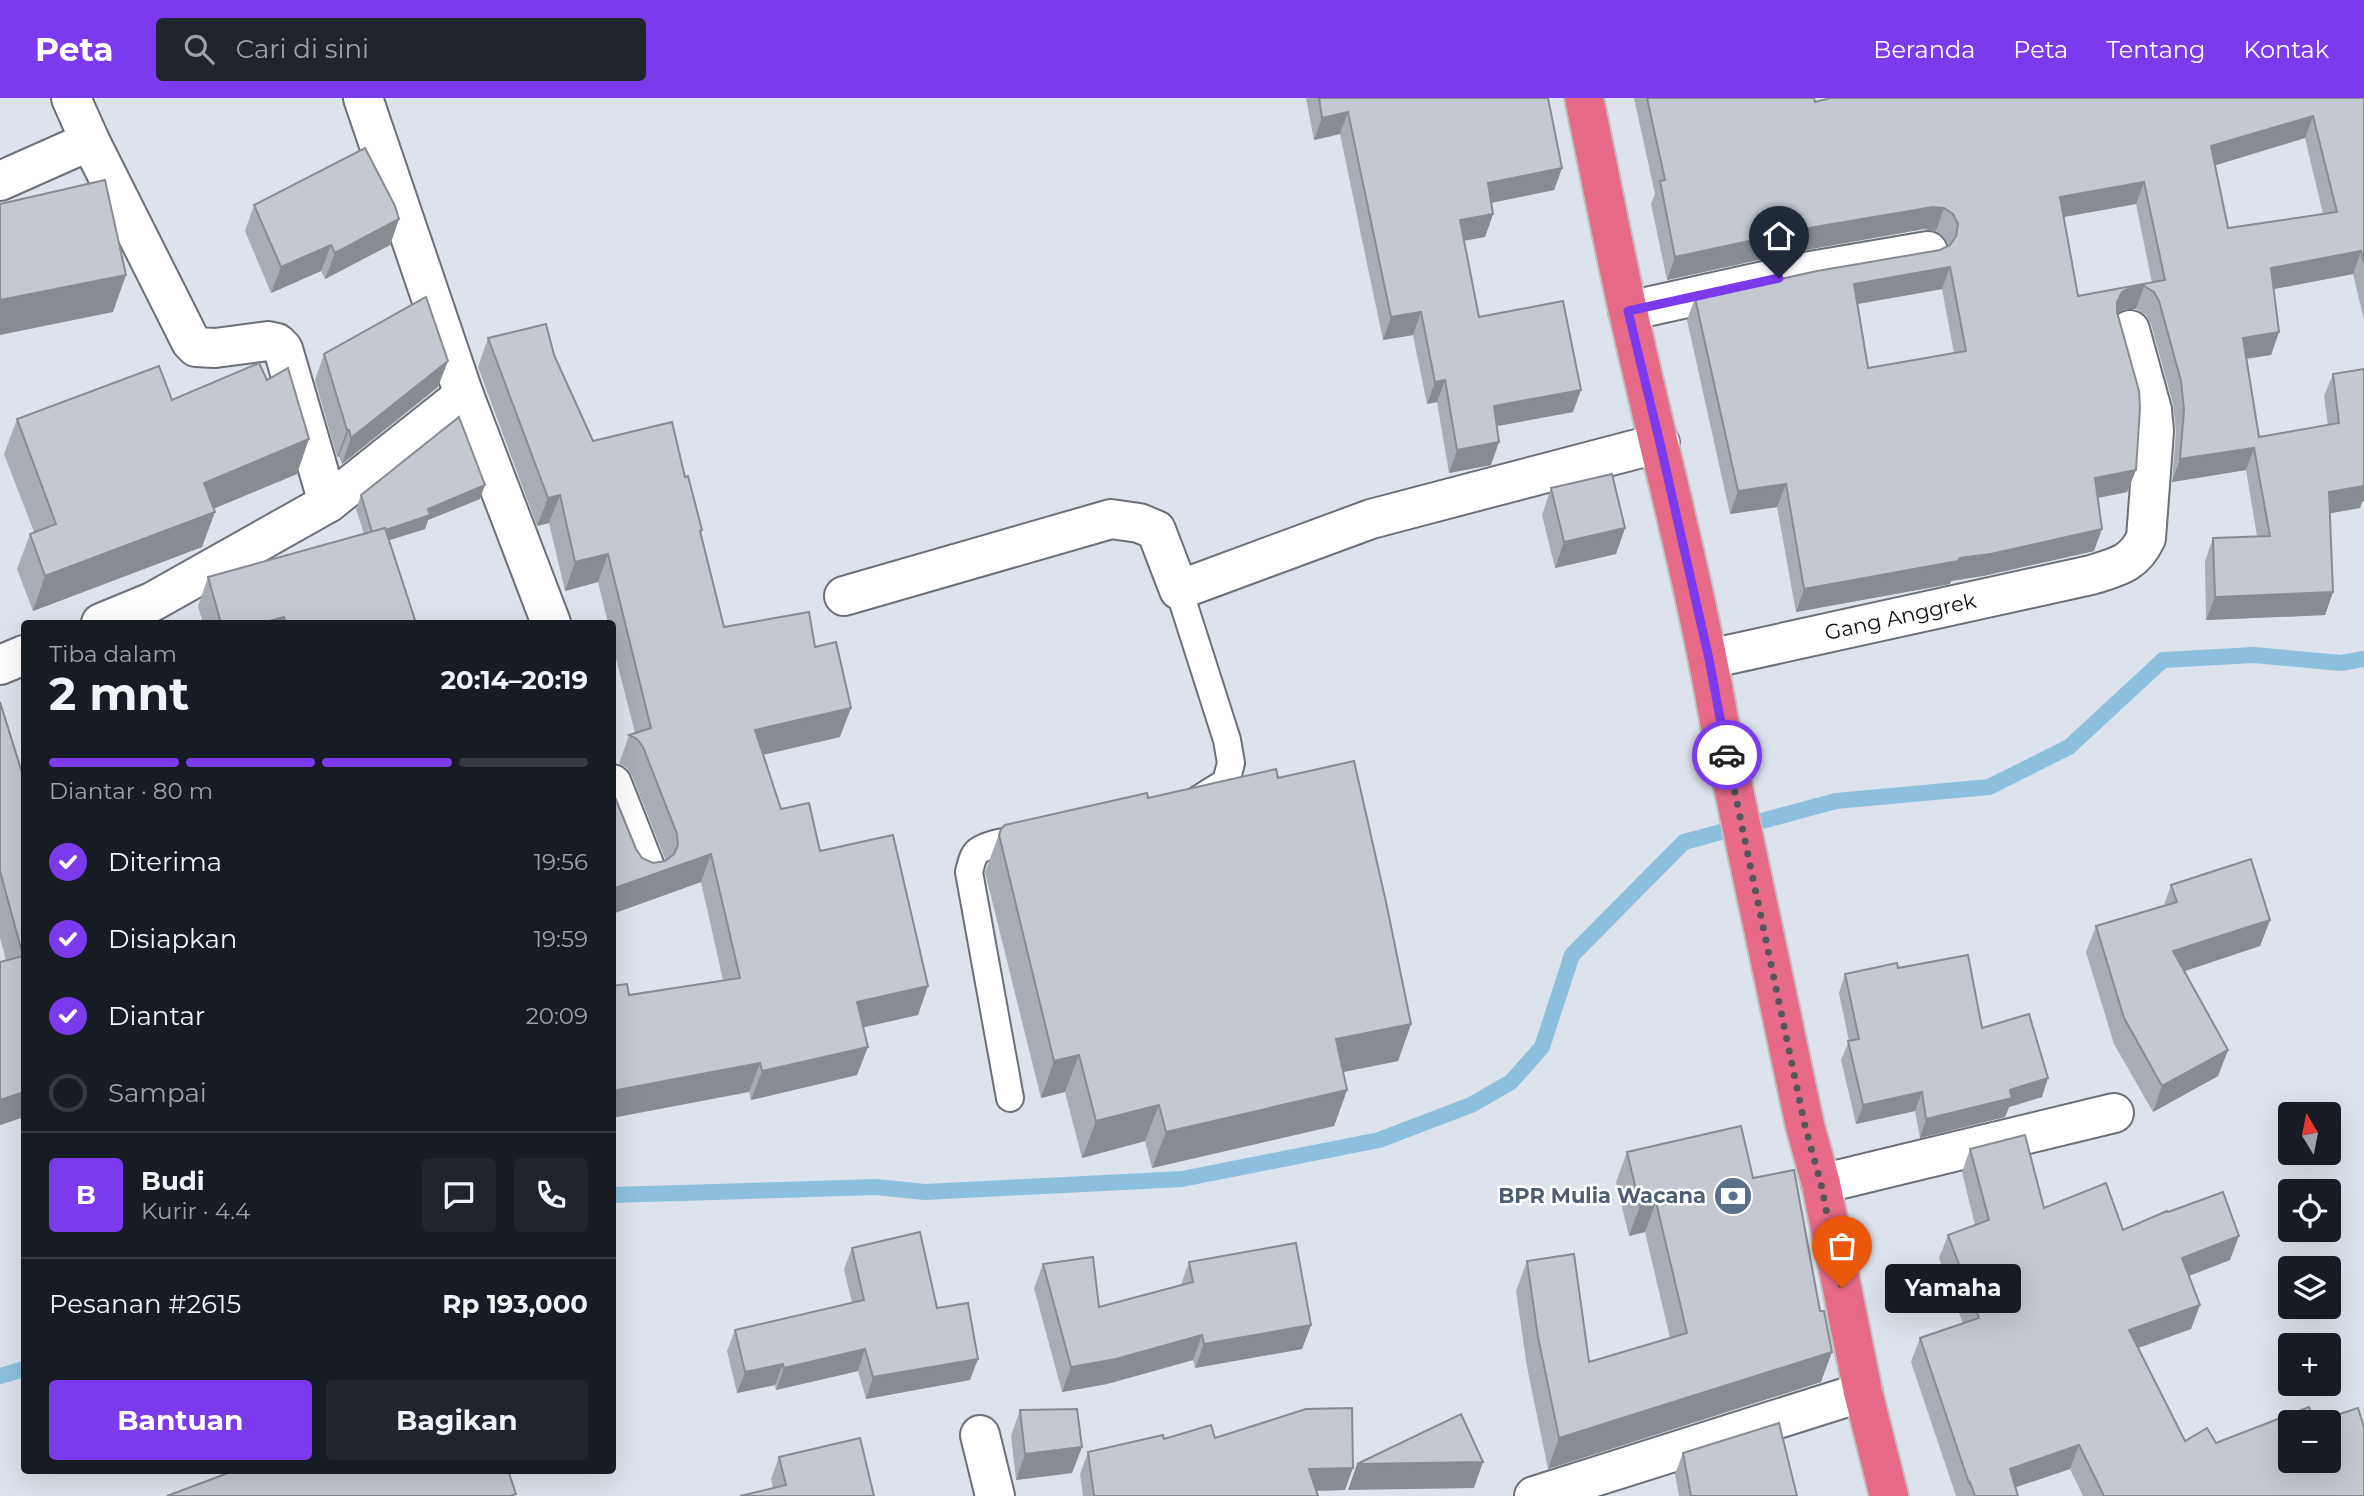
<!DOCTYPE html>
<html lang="id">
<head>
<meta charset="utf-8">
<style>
  body { margin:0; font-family:Montserrat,sans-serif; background:#20242c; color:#f1f3f6; height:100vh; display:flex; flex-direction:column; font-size:26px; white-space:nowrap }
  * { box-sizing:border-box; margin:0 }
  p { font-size:23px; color:#9ea1a6 }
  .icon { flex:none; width:38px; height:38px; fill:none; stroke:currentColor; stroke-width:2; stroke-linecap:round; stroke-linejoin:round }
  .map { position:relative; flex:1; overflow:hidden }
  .side { position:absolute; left:21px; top:522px; width:595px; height:854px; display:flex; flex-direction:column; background:#171b24; border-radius:7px; box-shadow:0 7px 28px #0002 }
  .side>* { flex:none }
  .needle { width:46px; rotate:350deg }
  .tools { position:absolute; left:2278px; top:1004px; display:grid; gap:14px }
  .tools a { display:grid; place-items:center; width:63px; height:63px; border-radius:7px; background:#171b24; box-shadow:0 7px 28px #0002; font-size:35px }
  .pin { position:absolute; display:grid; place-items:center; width:60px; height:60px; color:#fff; margin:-72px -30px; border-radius:50% 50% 50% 0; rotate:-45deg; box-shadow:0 0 7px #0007 }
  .pin .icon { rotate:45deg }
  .courier { position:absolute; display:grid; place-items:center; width:70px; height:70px; margin:-35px; border:5px solid #7c3aed; border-radius:50%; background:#fff; color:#222; box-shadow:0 2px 9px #0007 }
  .bubble { position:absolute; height:49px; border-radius:7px; background:#171b24; box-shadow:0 7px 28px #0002; font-size:23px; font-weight:700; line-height:49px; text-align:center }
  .headline em { font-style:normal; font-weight:700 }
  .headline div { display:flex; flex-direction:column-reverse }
  .headline { display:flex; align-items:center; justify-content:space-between; height:119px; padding:0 28px }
  h1 { font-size:46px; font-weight:700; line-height:52px }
  .bar { display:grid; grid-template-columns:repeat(4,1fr); gap:10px 7px; align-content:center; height:84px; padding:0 28px }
  .bar i { height:9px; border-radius:5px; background:#363941 }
  .bar .current { background:#7c3aed }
  .bar p { grid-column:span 4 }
  .line { display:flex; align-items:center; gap:18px; padding:0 28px; border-top:2px solid #363941 }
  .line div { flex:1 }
  .round { display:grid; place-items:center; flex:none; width:74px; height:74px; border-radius:7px; background:#20242c }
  ol { padding:0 28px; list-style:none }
  li { display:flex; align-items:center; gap:21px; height:77px }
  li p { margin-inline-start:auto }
  li .icon { padding:7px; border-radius:50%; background:#7c3aed; color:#fff; stroke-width:4 }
  li:last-child { color:#9ea1a6 }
  li i { width:38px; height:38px; border:4px solid #363941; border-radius:50% }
  .cta { display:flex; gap:14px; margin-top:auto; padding:14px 28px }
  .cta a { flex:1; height:80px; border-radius:7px; background:#7c3aed; color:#fff; font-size:28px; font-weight:700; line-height:80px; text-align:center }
  .cta a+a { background:#20242c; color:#f1f3f6 }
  header { display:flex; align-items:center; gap:42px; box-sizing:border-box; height:98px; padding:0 35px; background:#7c3aed; color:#fff }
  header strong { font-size:33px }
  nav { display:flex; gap:38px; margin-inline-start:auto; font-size:24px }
  .search { width:490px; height:63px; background:#20242c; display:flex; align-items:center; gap:18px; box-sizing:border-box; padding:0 24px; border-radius:7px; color:#9ea1a6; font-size:26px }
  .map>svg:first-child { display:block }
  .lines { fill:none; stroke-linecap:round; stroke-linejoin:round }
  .stream { stroke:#8dc0de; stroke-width:16 }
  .lane-casing { stroke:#6b7078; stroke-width:30 }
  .street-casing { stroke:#6b7078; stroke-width:42 }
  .highway-casing { stroke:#c0c0c1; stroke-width:42 }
  .lane { stroke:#fff; stroke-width:26 }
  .street { stroke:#fff; stroke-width:38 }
  .highway { stroke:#e76b89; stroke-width:38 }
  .wall { fill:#a8acb4; fill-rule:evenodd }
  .shaded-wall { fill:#888c92 }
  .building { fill:#c3c8d1; stroke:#888c92; stroke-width:2; fill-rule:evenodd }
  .done { stroke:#54585d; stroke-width:7; stroke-dasharray:0 12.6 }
  .route { stroke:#7c3aed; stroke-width:9 }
  .labels { text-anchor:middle; stroke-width:5; stroke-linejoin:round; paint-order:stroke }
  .street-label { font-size:21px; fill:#0b0d10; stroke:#fff }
  .service-label { font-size:21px; font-weight:bold; fill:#4e5e75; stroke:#fff; text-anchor:end }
</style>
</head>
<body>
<header>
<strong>Peta</strong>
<div class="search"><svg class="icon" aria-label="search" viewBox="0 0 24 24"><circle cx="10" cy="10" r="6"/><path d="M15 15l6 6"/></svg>Cari di sini</div>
<nav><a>Beranda</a><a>Peta</a><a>Tentang</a><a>Kontak</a></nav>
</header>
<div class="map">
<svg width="2364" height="1398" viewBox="0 0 2364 1398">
  <rect width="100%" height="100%" fill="#dde3ec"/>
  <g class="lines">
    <g class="stream">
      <polyline points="612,1097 876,1089 925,1094 1182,1081 1379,1042 1471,1007 1511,984 1542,949 1572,857 1684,744 1836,703 1989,689 2069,649 2163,562 2254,557 2341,565 2364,561"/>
      <polyline points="0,1278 24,1271"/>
    </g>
    <defs>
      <g id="lane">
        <polyline points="1179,492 1227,642 1231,665 1226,684 1199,701"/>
        <path d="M1010,1000L969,774C971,767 972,758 978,753C990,744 1014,743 1028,740"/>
      </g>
      <g id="street">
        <polyline points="71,0 90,43 191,244 196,249 215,250 268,243 277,245 283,251 328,405"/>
        <polyline points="363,0 464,297 551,525"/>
        <polyline points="0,83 90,43"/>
        <polyline points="1628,213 1805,174 1928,153"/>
        <polyline points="844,498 1111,421 1139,425 1156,432 1179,492 1371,421 1660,345"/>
        <polyline points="101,525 152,504 328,405 464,297"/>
        <path id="s1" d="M1709,561L2091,477C2117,469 2134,466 2146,440L2154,333L2152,312L2130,232"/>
        <polyline points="0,567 24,557"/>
        <polyline points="612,686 646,772"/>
        <polyline points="1821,1086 2114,1015"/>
        <polyline points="980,1337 995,1398"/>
        <polyline points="1534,1398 1863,1294"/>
      </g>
      <path id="highway" d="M1584,0C1599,71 1612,142 1628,213C1658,349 1695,484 1719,622L1805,1028L1821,1086L1863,1294L1889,1398"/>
    </defs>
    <use href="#lane" class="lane-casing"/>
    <use href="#street" class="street-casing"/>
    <use href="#highway" class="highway-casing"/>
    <use href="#lane" class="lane"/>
    <use href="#street" class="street"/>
    <use href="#highway" class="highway"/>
  </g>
  <g class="wall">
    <polygon points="1306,0 1548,0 1562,70 1554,92 1491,105 1493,116 1485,139 1464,142 1479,219 1573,314 1497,328 1491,367 1449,375 1437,304 1427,306 1413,237 1383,242 1340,36 1314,42"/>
    <path d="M1634,0H1814L1815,4L2364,0V222L2353,176L2274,191L2279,234L2271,257L2247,261L2259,339L2328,327L2324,298L2333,276L2364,271V403L2362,404L2360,410L2330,415L2333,494L2325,517L2206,522L2205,463L2213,440L2257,438L2246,372L2172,384L2176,334L2173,306L2151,226L2146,217L2136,211H2125L2117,215L2136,372L2127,394L2098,400L2094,453L1983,478L1951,483L1950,486L1796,514L1777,409L1730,416L1687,222L1695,200L1940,152L1949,148L1944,139L1936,133L1924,131L1800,153L1667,182L1651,106L1655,96ZM2305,40L2323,116L2228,130L2215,67ZM2136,106L2152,185L2078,198L2064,119ZM1942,191L1954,255L1868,270L1858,206Z"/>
    <polygon points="254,107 399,121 390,147 325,181 321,173 271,195 245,133"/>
    <polygon points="488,240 554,257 593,343 685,379 702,432 701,436 724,529 815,549 840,639 763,657 781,711 820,753 918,917 863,929 857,977 751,1002 749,994 629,897 723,882 701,784 612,816 612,692 636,751 642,760 653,765 666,763 632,678 626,669 619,666 629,637 635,635 612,545 612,525 608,525 598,484 565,493 549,425 537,428 478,269"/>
    <polygon points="324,256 438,289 342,366 339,358 337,359 315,282"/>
    <polygon points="172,302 297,376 213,411 202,449 33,513 17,471 30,436 34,434 4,356 17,321"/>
    <polygon points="1551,390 1625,430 1616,456 1555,470 1542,417"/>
    <polygon points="361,397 480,401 428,422 425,431 389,442 416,525 203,525 198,508 208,479 364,436 356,411"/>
    <polygon points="0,604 24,681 24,1019 0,1027 0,864 6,862 0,840"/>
    <polygon points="1278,680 1411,926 1398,963 1343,974 1347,992 1334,1028 1152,1070 1145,1043 1082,1060 1065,994 1041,1000 985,774 1001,731 1148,700"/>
    <polygon points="2171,787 2270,822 2260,848 2184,873 2228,952 2218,978 2153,1014 2114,946 2086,854 2096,828 2164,807"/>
    <polygon points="1898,870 1982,930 2042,999 2009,1009 2005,1019 1920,1040 1915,1013 1856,1026 1841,962 1849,943 1839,895 1845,876"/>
    <polygon points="1970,1051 2044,1110 2123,1132 2168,1114 2230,1162 2189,1178 2191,1231 2138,1250 2185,1343 2216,1345 2315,1324 2364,1398 2083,1398 2070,1371 2016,1389 2018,1398 1956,1398 1911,1264 1920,1240 1963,1226 1939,1160 1948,1137 1975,1127 1962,1074"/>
    <polygon points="1627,1054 1753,1080 1821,1284 1548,1371 1527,1269 1516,1193 1527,1163 1589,1264 1670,1240 1645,1134 1629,1138 1616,1084"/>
    <polygon points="852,1150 937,1210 970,1282 866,1301 858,1273 776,1292 775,1287 737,1295 727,1253 735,1232 852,1205 844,1171"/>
    <polygon points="1189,1164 1311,1227 1302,1251 1195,1270 1193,1262 1107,1286 1062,1294 1034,1190 1043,1166 1099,1209 1181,1187"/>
    <polygon points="1020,1312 1082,1349 1072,1375 1016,1382 1011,1338"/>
    <polygon points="1164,1341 1345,1392 1316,1393 1318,1398 1083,1398 1080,1376 1088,1354"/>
    <polygon points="1683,1355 1797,1398 1679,1398 1675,1376"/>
    <polygon points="779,1359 874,1398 773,1390 771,1381"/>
  </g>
  <g class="shaded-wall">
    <polygon points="1348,14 1340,36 1314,42 1322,20"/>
    <polygon points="2313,18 2305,40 2203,71 2211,48"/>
    <polygon points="1562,70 1554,92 1480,107 1488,85"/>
    <polygon points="2144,84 2136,106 2052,121 2060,99"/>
    <polygon points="1933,109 1944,110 1936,133 1924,131 1800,153 1667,182 1675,159 1809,130"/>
    <polygon points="1493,116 1485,139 1452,145 1460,122"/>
    <polygon points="399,121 390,147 325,181 335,155"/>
    <polygon points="331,147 321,173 271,195 281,169"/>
    <polygon points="2361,153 2353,176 2263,193 2271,170"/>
    <polygon points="1950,169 1942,191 1846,208 1854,186"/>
    <polygon points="126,177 113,214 0,237 0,202"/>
    <polygon points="2133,188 2144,188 2136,211 2125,211 2114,217 2117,204 2122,194"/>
    <polygon points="1421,214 1413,237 1383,242 1391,219"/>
    <polygon points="2279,234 2271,257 2235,262 2243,240"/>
    <polygon points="448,263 438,289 342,366 351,340"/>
    <polygon points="1445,282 1437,304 1427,306 1435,284"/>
    <polygon points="1581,292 1573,314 1486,330 1494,308"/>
    <polygon points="347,332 349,332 339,358 337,359"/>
    <polygon points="309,341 297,376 191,420 204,385"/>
    <polygon points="1499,344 1491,367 1449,375 1457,352"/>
    <polygon points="2254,350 2246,372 2172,384 2180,361"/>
    <polygon points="2136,372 2127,394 2087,402 2095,380"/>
    <polygon points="1786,386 1777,409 1730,416 1738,393"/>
    <polygon points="485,387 480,401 428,422 425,431 368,449 373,436 428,411"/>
    <polygon points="2364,388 2364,403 2362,404 2360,410 2321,417 2329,394"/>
    <polygon points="560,397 549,425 537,428 548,400"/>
    <polygon points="215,414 202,449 33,513 45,478"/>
    <polygon points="1625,430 1616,456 1555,470 1564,444"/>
    <polygon points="2102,431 2094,453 1983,478 1951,483 1950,486 1796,514 1804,491"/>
    <polygon points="608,456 598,484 565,493 575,464"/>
    <polygon points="2333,494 2325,517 2206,522 2215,499"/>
    <polygon points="284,519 282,525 261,525"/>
    <polygon points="851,610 840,639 744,661 755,632"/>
    <polygon points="711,756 701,784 612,816 612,791"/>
    <polygon points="2270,822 2260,848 2164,880 2173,853"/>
    <polygon points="928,888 918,917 847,933 857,904"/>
    <polygon points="1411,926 1398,963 1323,978 1336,941"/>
    <polygon points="868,949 857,977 751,1002 762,973"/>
    <polygon points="2228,952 2218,978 2153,1014 2162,988"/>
    <polygon points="1079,957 1065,994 1041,1000 1054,963"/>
    <polygon points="760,965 749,994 612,1020 612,993"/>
    <polygon points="2048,980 2042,999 2009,1009 2005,1019 1920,1040 1926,1021"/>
    <polygon points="1347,992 1334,1028 1152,1070 1166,1034"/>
    <polygon points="24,994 24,1019 0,1027 0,1002"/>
    <polygon points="1922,994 1915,1013 1856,1026 1863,1007"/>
    <polygon points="1159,1007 1145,1043 1082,1060 1096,1023"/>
    <polygon points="1656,1104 1645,1134 1629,1138 1640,1108"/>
    <polygon points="2239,1138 2230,1162 2173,1184 2182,1160"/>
    <polygon points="2200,1207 2191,1231 2121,1256 2129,1232"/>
    <polygon points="1311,1227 1302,1251 1195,1270 1204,1246"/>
    <polygon points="1202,1237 1193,1262 1107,1286 1062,1294 1071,1269"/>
    <polygon points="865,1251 858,1273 776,1292 784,1270"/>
    <polygon points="1832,1254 1821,1284 1548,1371 1559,1340"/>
    <polygon points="978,1261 970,1282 866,1301 873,1279"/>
    <polygon points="783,1266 775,1287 737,1295 745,1274"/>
    <polygon points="2079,1347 2070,1371 2001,1394 2010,1371"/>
    <polygon points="1082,1349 1072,1375 1016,1382 1025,1356"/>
    <polygon points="1483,1364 1474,1390 1348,1392 1357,1366"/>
    <polygon points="1353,1370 1345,1392 1301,1393 1309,1371"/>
  </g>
  <g class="building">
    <polygon points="1319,0 1548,0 1562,70 1488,85 1493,116 1460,122 1479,219 1563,203 1581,292 1494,308 1499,344 1457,352 1445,282 1435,284 1421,214 1391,219 1348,14 1322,20"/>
    <path d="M1647,0H1814L1815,4L1831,0H2364V164L2361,153L2271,170L2279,234L2243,240L2259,339L2339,325L2333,276L2364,271V388L2329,394L2333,494L2215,499L2213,440L2270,438L2254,350L2180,361L2184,312L2181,283L2159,203L2154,194L2144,188H2133L2122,194L2117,204V214L2139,293L2140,310L2136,372L2095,380L2102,431L1991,456L1960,460L1958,463L1804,491L1786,386L1738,393L1695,200L1817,173L1940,152L1950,147L1956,138L1958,126L1953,116L1944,110L1933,109L1809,130L1675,159L1660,83L1665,82ZM2313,18L2337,114L2228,130L2211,48ZM2144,84L2165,182L2078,198L2060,99ZM1950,169L1966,253L1868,270L1854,186Z"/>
    <polygon points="365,50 395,108 399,121 335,155 331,147 281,169 254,107"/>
    <polygon points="105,82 126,177 0,202 0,106"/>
    <polygon points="426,199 448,263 351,340 349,332 347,332 324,256"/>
    <polygon points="546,226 554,257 593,343 672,324 685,379 688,378 702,432 700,433 724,529 809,514 815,549 836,544 851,610 755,632 781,711 809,705 820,753 893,737 928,888 857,904 868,949 762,973 760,965 612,993 612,888 627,886 629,897 740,880 711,756 612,791 612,692 636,751 642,760 653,765 665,763 674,756 678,747 677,736 643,649 637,641 629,637 651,630 608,456 575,464 560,397 548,400 488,240"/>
    <polygon points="259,265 267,282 288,270 309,341 204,385 215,414 45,478 30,436 56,426 17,321 159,268 172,302"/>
    <polygon points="459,319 485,387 428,411 430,417 386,432 385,430 372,434 361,397"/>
    <polygon points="1612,376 1625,430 1564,444 1551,390"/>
    <polygon points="385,430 416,525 286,525 284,519 261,525 221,525 208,479"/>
    <polygon points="0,604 24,681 24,994 0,1002 0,864 23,858 0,773"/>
    <polygon points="1354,663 1386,804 1411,926 1336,941 1347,992 1166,1034 1159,1007 1096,1023 1079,957 1054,963 999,737 1001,731 1005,727 1147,695 1148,700 1276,671 1278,680"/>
    <polygon points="2251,761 2270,822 2173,853 2228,952 2162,988 2124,920 2096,828 2177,804 2171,787"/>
    <polygon points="1968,857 1982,930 2029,916 2048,980 2010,992 2012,1000 1926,1021 1922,994 1863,1007 1848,943 1859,941 1845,876 1897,865 1898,870"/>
    <polygon points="1741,1028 1753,1080 1794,1072 1820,1213 1824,1213 1832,1254 1559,1340 1538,1239 1527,1163 1574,1156 1589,1264 1687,1235 1656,1104 1640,1108 1627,1054"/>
    <path d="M2025,1037L2044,1110L2106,1085L2123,1132L2167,1113L2168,1114L2223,1094L2239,1138L2182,1160L2200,1207L2129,1232L2185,1343L2207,1330L2216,1345L2309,1309L2315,1324L2358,1310L2364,1329V1398H2104L2079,1347L2010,1371L2018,1398H1975L1970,1384L1969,1385L1920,1240L1979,1220L1948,1137L1989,1122L1970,1051ZM2291,1325H2329V1363H2291Z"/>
    <polygon points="920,1134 937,1210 968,1205 978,1261 873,1279 865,1251 784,1270 783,1266 745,1274 735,1232 864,1202 852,1150"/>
    <polygon points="1296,1145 1311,1227 1204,1246 1202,1237 1116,1261 1071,1269 1043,1166 1093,1159 1099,1209 1193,1184 1189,1164"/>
    <polygon points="1352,1310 1353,1370 1309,1371 1318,1398 1094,1398 1088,1354 1163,1337 1164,1341 1211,1327 1215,1340 1306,1311"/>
    <polygon points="1077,1311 1082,1349 1025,1356 1020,1312"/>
    <polygon points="1461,1316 1483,1364 1357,1366"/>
    <polygon points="1779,1325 1797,1398 1691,1398 1683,1355"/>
    <polygon points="860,1340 874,1398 740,1398 786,1387 779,1359"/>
    <polygon points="236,1372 508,1372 516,1396 510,1398 167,1398"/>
  </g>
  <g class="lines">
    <polyline class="done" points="1727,657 1805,1028 1821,1086 1842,1190"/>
    <polyline class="route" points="1727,657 1709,561 1660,345 1628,213 1779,180"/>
  </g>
  <defs>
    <symbol id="bank-disc" viewBox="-11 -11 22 22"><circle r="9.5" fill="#5c6f8a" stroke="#fff"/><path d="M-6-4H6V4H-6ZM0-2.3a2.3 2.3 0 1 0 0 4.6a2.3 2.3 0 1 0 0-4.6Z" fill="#fff"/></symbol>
  </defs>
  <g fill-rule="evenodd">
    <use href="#bank-disc" x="1711" y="1076" width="44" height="44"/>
  </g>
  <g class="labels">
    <g class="street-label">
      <text dy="7" stroke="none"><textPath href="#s1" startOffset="196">Gang Anggrek</textPath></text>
    </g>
    <g class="service-label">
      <text x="1706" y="1105">BPR Mulia Wacana</text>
    </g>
  </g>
</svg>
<div class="tools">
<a><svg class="needle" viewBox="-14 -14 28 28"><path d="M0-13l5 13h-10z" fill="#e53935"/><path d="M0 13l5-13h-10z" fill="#9ea1a6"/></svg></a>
<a><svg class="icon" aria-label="locate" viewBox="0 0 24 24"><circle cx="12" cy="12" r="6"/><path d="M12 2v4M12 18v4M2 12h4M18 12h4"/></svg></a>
<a><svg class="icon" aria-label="layers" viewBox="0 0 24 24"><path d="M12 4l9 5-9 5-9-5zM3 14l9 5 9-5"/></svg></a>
<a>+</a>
<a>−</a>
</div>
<div class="pin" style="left:1842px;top:1190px;background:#ea580c"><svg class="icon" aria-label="bag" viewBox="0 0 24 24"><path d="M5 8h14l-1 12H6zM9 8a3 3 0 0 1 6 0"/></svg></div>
<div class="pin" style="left:1779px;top:180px;background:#1f2937"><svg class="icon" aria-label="home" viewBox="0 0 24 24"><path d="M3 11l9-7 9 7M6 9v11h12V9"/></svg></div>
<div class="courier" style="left:1727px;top:657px"><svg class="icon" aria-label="car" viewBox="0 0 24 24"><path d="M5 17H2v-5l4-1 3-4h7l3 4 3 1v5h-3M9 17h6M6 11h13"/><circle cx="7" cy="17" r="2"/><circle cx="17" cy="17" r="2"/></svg></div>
<div class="bubble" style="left:1885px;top:1166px;width:136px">Yamaha</div>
<section class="side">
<div class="headline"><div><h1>2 mnt</h1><p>Tiba dalam</p></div><em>20:14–20:19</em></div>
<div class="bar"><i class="current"></i><i class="current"></i><i class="current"></i><i></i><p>Diantar · 80 m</p></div>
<ol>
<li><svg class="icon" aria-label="check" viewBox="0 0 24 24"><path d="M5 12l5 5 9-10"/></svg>Diterima<p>19:56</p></li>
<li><svg class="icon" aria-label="check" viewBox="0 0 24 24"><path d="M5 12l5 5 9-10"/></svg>Disiapkan<p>19:59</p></li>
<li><svg class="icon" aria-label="check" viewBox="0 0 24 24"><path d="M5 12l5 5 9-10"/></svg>Diantar<p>20:09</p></li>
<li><i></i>Sampai</li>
</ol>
<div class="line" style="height:126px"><b class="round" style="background:#7c3aed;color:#fff">B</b><div><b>Budi</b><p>Kurir · 4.4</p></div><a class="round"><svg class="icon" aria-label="chat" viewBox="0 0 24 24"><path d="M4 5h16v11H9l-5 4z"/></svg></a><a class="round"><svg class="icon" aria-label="phone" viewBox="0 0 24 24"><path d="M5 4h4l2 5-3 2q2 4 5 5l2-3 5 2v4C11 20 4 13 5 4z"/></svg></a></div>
<div class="line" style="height:91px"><div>Pesanan #2615</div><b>Rp 193,000</b></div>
<div class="cta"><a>Bantuan</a><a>Bagikan</a></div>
</section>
</div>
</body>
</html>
